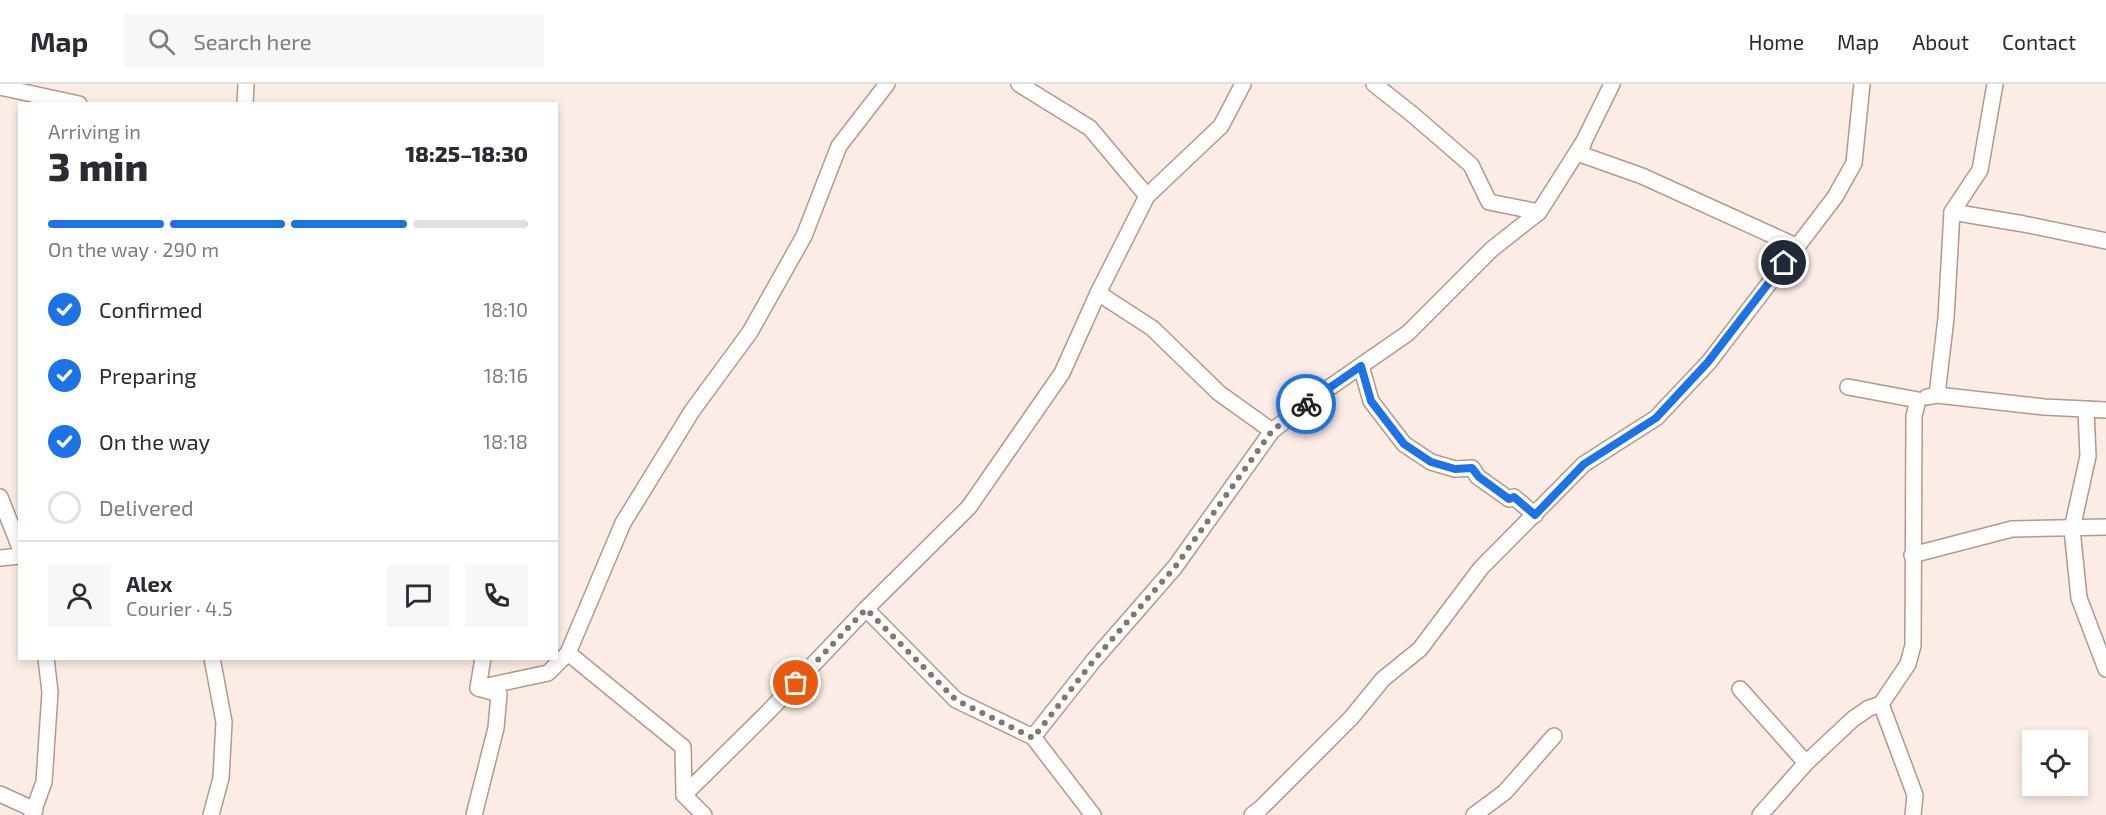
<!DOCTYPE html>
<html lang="en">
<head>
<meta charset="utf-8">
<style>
  body { margin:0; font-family:"Exo 2",sans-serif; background:#f7f7f7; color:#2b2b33; height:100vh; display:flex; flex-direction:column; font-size:22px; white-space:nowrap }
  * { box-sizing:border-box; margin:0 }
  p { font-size:20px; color:#7c7c81 }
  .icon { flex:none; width:33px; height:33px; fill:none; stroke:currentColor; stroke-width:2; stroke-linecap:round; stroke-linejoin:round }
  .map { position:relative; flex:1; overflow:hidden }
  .drawer { position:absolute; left:18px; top:18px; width:540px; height:558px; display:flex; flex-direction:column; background:#fff; border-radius:0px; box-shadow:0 3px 9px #0003 }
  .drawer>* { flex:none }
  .tools { position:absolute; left:2022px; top:646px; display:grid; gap:12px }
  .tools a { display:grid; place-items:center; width:66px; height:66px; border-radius:0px; background:#fff; box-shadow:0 3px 9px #0003; font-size:30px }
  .pin { position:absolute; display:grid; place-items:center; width:51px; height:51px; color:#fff; margin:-26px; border:3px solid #fff; border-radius:50%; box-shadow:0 2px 6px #0007 }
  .courier { position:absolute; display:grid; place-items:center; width:60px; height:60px; margin:-30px; border:4px solid #1a73e8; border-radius:50%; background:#fff; color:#222; box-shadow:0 2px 8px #0007 }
  .headline em { font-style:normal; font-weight:800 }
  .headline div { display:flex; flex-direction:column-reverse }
  .headline { display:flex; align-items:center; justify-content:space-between; height:102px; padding:0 30px }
  h1 { font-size:39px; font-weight:800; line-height:45px }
  .bar { display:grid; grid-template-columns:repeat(4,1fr); gap:9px 6px; align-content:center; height:72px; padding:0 30px }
  .bar i { height:8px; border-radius:4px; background:#e1e1e2 }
  .bar .current { background:#1a73e8 }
  .bar p { grid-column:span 4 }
  .line { display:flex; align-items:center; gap:15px; padding:0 30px; border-top:2px solid #e1e1e2 }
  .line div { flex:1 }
  .round { display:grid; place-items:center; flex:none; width:63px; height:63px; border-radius:0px; background:#f7f7f7 }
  ol { padding:0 30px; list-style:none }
  li { display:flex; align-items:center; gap:18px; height:66px }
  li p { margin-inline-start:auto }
  li .icon { padding:6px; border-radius:50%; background:#1a73e8; color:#fff; stroke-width:4 }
  li:last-child { color:#7c7c81 }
  li i { width:33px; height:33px; border:3px solid #e1e1e2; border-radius:50% }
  header { display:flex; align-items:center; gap:36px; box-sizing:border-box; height:84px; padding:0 30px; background:#fff; border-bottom:2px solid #e1e1e2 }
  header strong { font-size:28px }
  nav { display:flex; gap:33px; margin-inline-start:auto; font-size:21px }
  .search { width:420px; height:54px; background:#f7f7f7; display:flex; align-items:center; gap:15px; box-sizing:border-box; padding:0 21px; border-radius:0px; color:#7c7c81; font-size:22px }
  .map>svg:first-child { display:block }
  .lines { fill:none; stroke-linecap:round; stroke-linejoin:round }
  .street-casing { stroke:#b79787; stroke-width:18 }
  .street { stroke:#fff; stroke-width:15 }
  .done { stroke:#857770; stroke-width:6; stroke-dasharray:0 10.8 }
  .route { stroke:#1a73e8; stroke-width:8 }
</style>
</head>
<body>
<header>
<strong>Map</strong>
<div class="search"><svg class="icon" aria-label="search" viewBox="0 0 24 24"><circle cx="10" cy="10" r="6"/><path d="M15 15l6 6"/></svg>Search here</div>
<nav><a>Home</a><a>Map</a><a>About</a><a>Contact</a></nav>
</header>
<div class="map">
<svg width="2106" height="731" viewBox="0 0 2106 731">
  <rect width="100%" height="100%" fill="#fbede6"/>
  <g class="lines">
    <defs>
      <g id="street">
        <polyline points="1019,0 1090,44 1147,112"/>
        <polyline points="1374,0 1412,30 1471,81 1489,118 1539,128"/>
        <polyline points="0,3 79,20"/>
        <polyline points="245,20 246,0"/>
        <polyline points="1584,57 1580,70 1642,92 1796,162"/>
        <polyline points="1952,128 2024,140 2106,157"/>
        <polyline points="1098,209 1152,244 1219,309 1272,347"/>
        <polyline points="1361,282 1371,317 1404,360 1431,378 1455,385 1472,384 1478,393 1509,415 1514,413 1535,431"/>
        <polyline points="1937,311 1946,234 1952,128 1980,86 1995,0"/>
        <polyline points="1927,313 1937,311 2044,323 2106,326"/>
        <polyline points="2086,326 2088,372 2072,445 2079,514 2106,585"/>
        <polyline points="0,413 20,464"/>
        <polyline points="1912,471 2012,445 2106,443"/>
        <polyline points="0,474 20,472"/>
        <polyline points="866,525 956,616 1033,653 1093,731"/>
        <polyline points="568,569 623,439 692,327 750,248 804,152 839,62 887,0"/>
        <polyline points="478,604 548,589 568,569 683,663 684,711 704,731"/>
        <polyline points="1740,605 1806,679 1760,731"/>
        <polyline points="1881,620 1915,711 1913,731"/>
        <polyline points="1033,653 1094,576 1175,483 1272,347 1313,315 1408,249 1492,165 1539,128 1584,57 1612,0"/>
        <polyline points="1806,679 1853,635 1869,624 1881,620 1908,580 1913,561 1914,332 1918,316 1848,303"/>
        <polyline points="0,710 35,726"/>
        <polyline points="684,711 768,628 866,525 969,423 1062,289 1098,209 1147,112 1221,42 1243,0"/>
        <polyline points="32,731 44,698 50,608 46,574"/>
        <polyline points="211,731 221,694 224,638 212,574"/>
        <polyline points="474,731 496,644 499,610 478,604 483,574"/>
        <polyline points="1252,731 1261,724 1351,634 1383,595 1420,565 1481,484 1584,380 1656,334 1709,278 1835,113 1854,79 1862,0"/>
        <polyline points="1474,731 1505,708 1554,652"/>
      </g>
    </defs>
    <use href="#street" class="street-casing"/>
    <use href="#street" class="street"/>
  </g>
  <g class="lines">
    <polyline class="done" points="796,599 866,525 956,616 1033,654 1094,576 1175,483 1272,347 1306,320"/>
    <polyline class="route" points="1306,320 1361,282 1371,317 1404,360 1431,378 1455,385 1472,384 1479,393 1509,415 1514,413 1535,431 1584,380 1656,334 1708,278 1784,179"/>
  </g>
</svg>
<div class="tools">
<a><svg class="icon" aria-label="locate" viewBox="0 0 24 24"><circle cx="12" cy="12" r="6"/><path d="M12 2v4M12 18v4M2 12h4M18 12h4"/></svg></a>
</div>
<div class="pin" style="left:796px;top:599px;background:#ea580c"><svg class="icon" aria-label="bag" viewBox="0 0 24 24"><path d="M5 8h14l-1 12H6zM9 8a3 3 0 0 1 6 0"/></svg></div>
<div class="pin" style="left:1784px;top:179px;background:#1f2937"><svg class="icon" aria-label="home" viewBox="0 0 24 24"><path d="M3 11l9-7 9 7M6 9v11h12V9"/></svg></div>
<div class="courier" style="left:1306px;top:320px"><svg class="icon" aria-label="bike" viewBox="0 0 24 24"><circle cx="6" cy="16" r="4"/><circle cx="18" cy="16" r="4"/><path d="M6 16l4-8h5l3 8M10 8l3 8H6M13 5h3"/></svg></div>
<section class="drawer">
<div class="headline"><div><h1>3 min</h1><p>Arriving in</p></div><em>18:25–18:30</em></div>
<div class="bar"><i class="current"></i><i class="current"></i><i class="current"></i><i></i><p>On the way · 290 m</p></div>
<ol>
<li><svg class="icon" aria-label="check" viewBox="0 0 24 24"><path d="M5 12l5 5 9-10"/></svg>Confirmed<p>18:10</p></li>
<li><svg class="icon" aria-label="check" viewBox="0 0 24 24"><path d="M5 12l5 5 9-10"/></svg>Preparing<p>18:16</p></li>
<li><svg class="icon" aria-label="check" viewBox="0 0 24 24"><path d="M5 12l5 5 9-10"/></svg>On the way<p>18:18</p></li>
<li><i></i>Delivered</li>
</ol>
<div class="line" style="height:108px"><a class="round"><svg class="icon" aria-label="person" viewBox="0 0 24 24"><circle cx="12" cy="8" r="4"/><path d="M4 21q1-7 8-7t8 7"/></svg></a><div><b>Alex</b><p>Courier · 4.5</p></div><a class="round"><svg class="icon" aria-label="chat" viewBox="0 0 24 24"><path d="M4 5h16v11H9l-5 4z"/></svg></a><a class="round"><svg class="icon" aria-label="phone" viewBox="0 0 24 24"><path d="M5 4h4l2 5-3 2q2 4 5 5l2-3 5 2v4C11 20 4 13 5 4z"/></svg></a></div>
</section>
</div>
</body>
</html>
